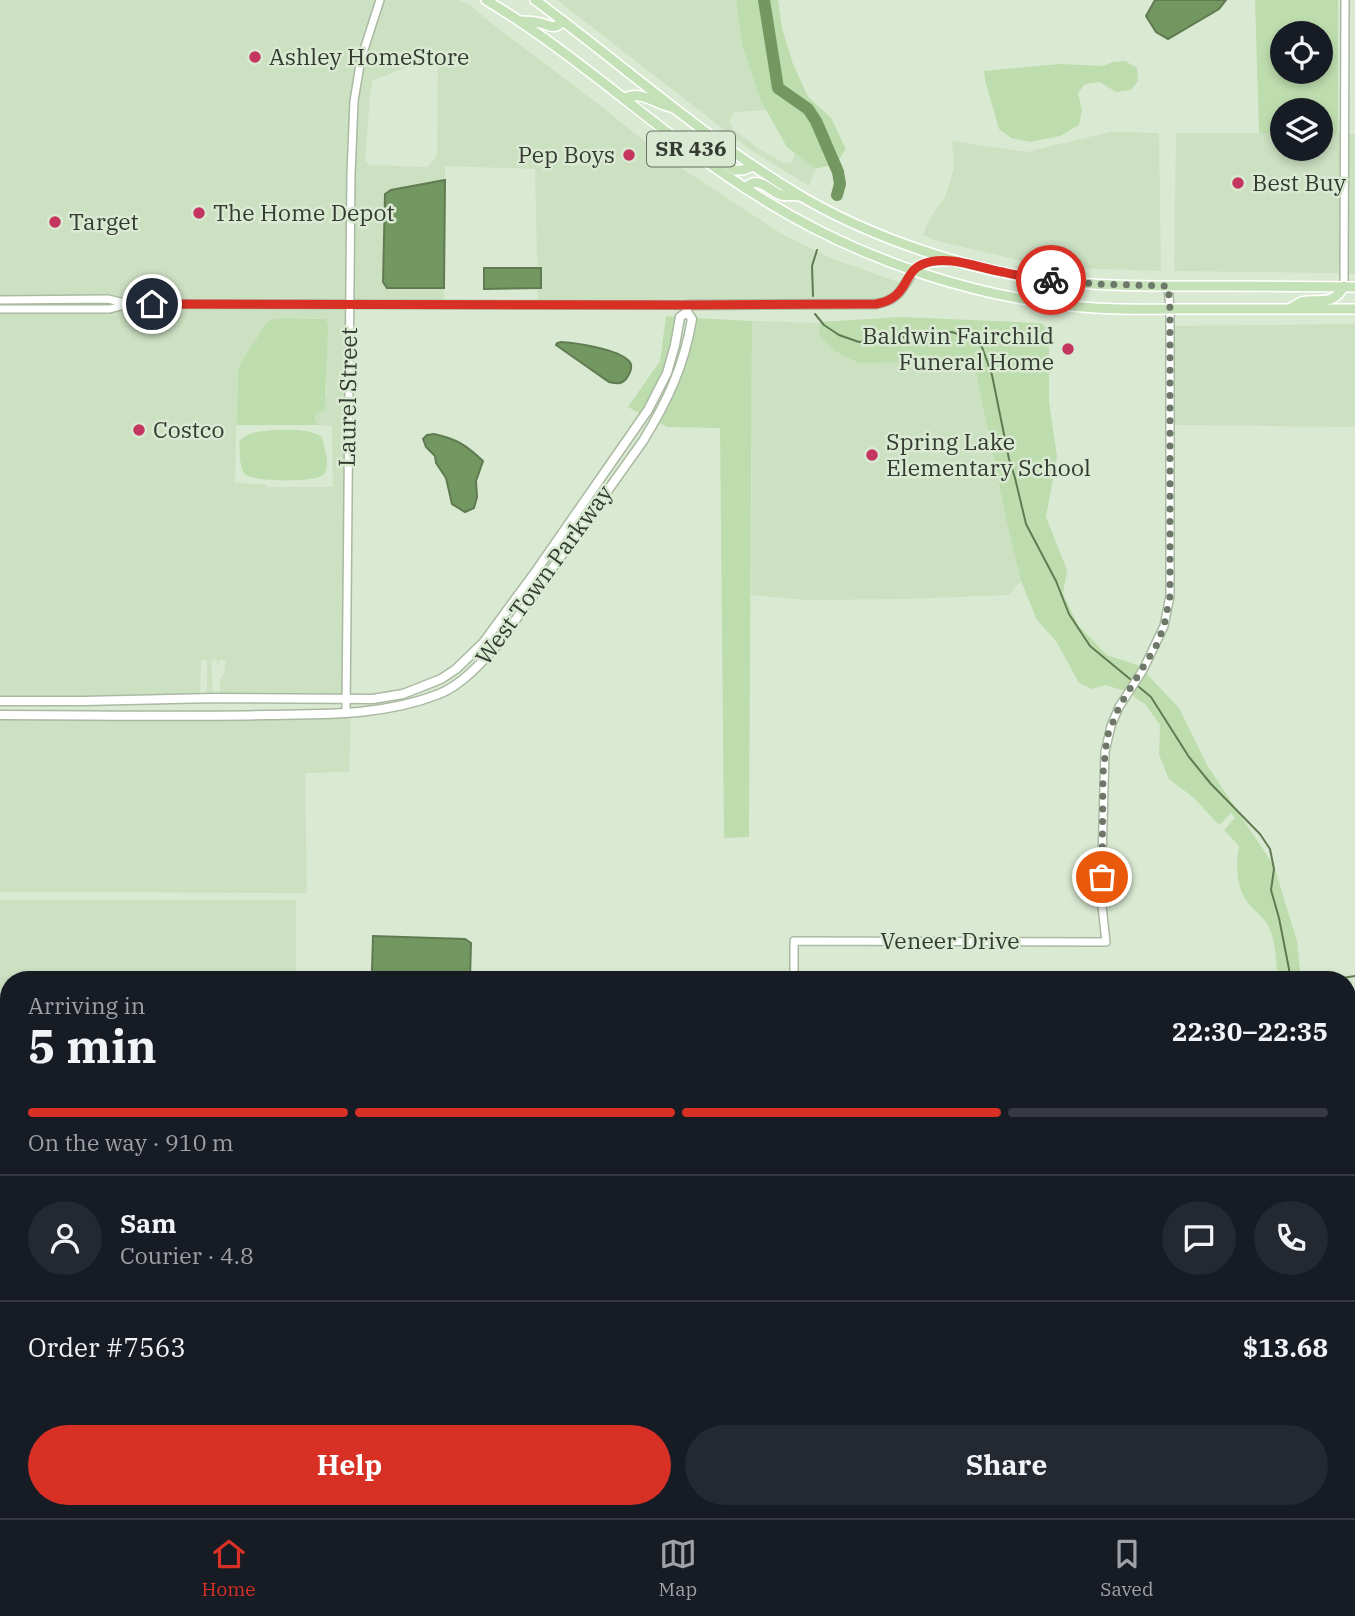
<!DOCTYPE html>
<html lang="en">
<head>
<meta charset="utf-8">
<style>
  body { margin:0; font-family:"IBM Plex Serif",serif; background:#242831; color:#f1f3f6; height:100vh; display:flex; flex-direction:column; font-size:26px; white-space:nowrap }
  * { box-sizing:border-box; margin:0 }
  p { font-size:23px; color:#9ea1a6 }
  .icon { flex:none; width:38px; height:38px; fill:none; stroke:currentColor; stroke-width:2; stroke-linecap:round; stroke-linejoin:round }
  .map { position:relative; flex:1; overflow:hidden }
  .drawer { position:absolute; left:0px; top:971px; width:1356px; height:548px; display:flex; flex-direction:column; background:#171b24; border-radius:28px 28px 0 0; box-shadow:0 4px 10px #0003 }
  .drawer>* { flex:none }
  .fabs { position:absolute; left:1270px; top:21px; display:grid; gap:14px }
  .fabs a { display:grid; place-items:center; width:63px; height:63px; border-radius:50%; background:#171b24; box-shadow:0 4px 10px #0003; font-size:35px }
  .pin { position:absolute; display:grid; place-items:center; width:60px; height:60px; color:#fff; margin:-30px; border:4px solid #fff; border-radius:50%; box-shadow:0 2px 7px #0007 }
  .courier { position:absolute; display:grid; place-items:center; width:70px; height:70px; margin:-35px; border:5px solid #d93025; border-radius:50%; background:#fff; color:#222; box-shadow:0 2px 9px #0007 }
  .headline em { font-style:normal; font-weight:700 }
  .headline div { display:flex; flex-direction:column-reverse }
  .headline { display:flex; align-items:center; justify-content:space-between; height:119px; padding:0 28px }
  h1 { font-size:46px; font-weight:700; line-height:52px }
  .bar { display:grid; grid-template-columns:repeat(4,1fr); gap:10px 7px; align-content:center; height:84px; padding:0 28px }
  .bar i { height:9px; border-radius:5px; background:#363941 }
  .bar .on { background:#d93025 }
  .bar p { grid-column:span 4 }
  .line { display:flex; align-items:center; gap:18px; padding:0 28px; border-top:2px solid #363941 }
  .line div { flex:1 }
  .round { display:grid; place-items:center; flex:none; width:74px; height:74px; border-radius:37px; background:#242831 }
  .primary-button { display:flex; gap:14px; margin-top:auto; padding:14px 28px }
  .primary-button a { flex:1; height:80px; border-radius:42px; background:#d93025; color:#fff; font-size:28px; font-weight:700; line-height:80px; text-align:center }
  .primary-button a+a { background:#242831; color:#f1f3f6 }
  .dock { display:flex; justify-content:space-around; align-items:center; height:98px; border-top:2px solid #363941; background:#171b24; font-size:19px; color:#9ea1a6 }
  .dock a { display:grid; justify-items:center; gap:4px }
  .dock .on { color:#d93025 }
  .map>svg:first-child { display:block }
  .built { fill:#cce0c2; fill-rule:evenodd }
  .green { fill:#beddae; fill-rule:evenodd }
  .water { fill:#739760; stroke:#607b52; stroke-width:2 }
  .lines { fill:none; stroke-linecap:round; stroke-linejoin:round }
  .stream { stroke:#607b52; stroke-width:2 }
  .river { stroke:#739760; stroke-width:12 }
  .tertiary-casing { stroke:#a9b9a2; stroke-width:10 }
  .secondary-casing { stroke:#a9b9a2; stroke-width:11 }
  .primary-casing { stroke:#fff; stroke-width:12 }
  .tertiary { stroke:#fff; stroke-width:7 }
  .secondary { stroke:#fff; stroke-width:8 }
  .primary { stroke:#c5e1b8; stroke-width:9 }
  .done { stroke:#6e7869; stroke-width:7; stroke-dasharray:0 12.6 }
  .route { stroke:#d93025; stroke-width:9 }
  .poi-dot { fill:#c4355f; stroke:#daead2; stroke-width:2.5 }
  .labels { text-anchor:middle; stroke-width:5; stroke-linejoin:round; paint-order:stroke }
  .shield { fill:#daead2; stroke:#666f61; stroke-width:2 }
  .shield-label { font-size:21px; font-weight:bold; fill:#343a31 }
  .poi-label { font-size:23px; fill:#343a31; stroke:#daead2; text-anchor:start }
  .street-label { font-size:23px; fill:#343a31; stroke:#daead2 }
</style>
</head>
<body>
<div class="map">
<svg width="1355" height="1518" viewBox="0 0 1355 1518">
  <rect width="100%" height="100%" fill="#daead2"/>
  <g class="built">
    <polygon points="0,0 376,0 358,58 350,101 347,174 346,300 0,301"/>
    <path d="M384,0H458L471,6L490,22L602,107L660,154L782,234L833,259L901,283L898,289L888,298L875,300L538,301L535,169L445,166V180L391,190L388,288H444V300H353L354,175L357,102L365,60ZM433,55H438L437,156L428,167L370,165L365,160L370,96L373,80L388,75Z"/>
    <polygon points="557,0 736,0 742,45 760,99 766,110 734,112 729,120 735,131 761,150 784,163 792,162 795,153 815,169 809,186 749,149"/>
    <polygon points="1110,132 1159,133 1161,271 1047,267 934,240 923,235 930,218 945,197 954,168 952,141 1027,152"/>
    <polygon points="1176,133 1283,133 1283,149 1321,149 1321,134 1341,134 1340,273 1174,271"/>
    <polygon points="1348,134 1355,134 1355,274 1347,274"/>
    <path d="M346,308L342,696L220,694V679L224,673L226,660H219V668L217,659L211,661L213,694H207V660H201L200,695L0,697V309ZM286,318H318L328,327L326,360L327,394L319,413L316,414L315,420L318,425L332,426L333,487H267L266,484L235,483L236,426L238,425L237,422L238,371L240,364L250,351Z"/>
    <polygon points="752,321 820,323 819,335 836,352 858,363 962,362 976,373 1007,523 1021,581 1009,595 907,599 807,600 751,595"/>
    <polygon points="1355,324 1355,427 1174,425 1173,326"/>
    <polygon points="351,717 349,772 305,773 307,893 0,892 0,719 214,720"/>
    <polygon points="0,900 296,900 296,980 9,980 9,1012 0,1012"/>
  </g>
  <g class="green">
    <polygon points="736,0 778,0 782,28 793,64 808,97 831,118 846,149 836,164 815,169 787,147 760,99 742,45"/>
    <path d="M1255,0H1338V134H1321V110H1283V133H1259ZM1283,33H1321V72H1283Z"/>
    <polygon points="1125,61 1137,68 1138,81 1131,90 1116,92 1100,82 1085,84 1078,93 1082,111 1079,125 1060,136 1030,142 1011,138 999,129 985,80 984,71 1060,64 1104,66 1113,62"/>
    <path d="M666,316L677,317C671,351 661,385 641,414L628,407L660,361Z"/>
    <polygon points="901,317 1041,323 1049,330 1049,402 1057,457 1046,517 1067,570 1063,594 1078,625 1107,655 1140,666 1125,691 1105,685 1092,689 1079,683 1056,641 1037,620 1021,581 1007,523 976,373 962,362 858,363 836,352 819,335 820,322"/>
    <polygon points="286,318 326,319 328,327 325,410 316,414 315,420 318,425 238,425 237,422 238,371 240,364 266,324 271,320"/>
    <path d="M695,318L752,321L749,837L724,838L720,428L667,427L658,422C677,392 693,354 695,318Z"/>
    <path d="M273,430C290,430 307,428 322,437C324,447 331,465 324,474C318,483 252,482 245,474C238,466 241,451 239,442C248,431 260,432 273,430Z"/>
    <path d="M1145,672L1179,708L1207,765L1274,866L1297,941L1301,980H1278C1276,965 1276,943 1270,930C1266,918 1257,914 1249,904C1235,886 1236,867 1239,846L1224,830L1235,818L1231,813L1219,825L1194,798L1169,779L1159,755L1160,725L1145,704L1131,695Z"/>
    <polygon points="8,1215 9,1216 9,1396 0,1395 0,1216"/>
  </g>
  <g class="water">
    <polygon points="1155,0 1226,0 1219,9 1168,39 1156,32 1146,16"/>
    <polygon points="445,180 444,288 387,288 383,282 385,194 391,190"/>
    <polygon points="484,268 541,268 541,288 484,289"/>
    <path d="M561,342C577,343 618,349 629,361C635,367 627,381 620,383C616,384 613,383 609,382L556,345L557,343Z"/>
    <path d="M434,434C457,439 466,445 483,461L476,481L477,497L474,508L465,512L452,504L446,478L436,463L435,456L426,447L423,439L427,435Z"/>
    <polygon points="373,936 465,939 471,943 470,980 379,980 374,978 372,970"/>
  </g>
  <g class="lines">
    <g class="stream">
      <polyline points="813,296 812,266 817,250"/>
      <polyline points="815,314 824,325 839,335 859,342 952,332 968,338 982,347 992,375 1009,459 1015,478 1026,524 1056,581 1069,614 1090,646 1130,679"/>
      <polyline points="1139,687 1151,697 1189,757 1211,784 1260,834 1270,849 1274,869 1271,890 1279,918 1289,969 1290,980"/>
      <polyline points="1330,980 1355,976"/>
      <polyline points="0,1335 9,1305"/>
    </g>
    <polyline class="river" points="764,0 778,88 808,109 816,121 838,172 840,184 837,195"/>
    <defs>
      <g id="tertiary">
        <polyline points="1344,286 1345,0"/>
        <polyline points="0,300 108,299 129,304 688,305"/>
        <polyline points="0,309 110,309 128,304"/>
        <polyline points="346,713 351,174 354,101 361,59 380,0"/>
        <polyline points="794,980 794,941 1106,942 1101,897 1105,752 1111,726 1119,707 1143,670 1164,626 1170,596 1170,309 1168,286"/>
      </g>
      <g id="secondary">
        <path d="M0,701H84L214,698L373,699L403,694L441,679L456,669L483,643L536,571L648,410L667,373L675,345L680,317L687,312L688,305L876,304C899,300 902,289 914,270"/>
        <path d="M0,715C89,715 177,717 266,715C324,714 383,716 439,694C462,685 483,661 499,643L643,441C668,400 684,366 692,319L687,312"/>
      </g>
      <g id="primary">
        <path d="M486,0C583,58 665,139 761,198C860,260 978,300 1095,308C1130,310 1166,309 1201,309C1253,309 1304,309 1355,309"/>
        <path d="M535,0C623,65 705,139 799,195C870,237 966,270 1048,280C1095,286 1143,286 1191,286C1246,286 1300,286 1355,287"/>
        <path d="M520,21C527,21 534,21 540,23C551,25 553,31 563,21"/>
        <path d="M624,99C641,89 654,104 671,107"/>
        <polyline points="686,144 698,145 735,170 743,170 753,166"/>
        <path d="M746,188C758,174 769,191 781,195C786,196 794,195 799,196"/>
        <path d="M914,270C925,261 933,261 948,261"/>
        <path d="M1291,308C1293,307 1299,303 1301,302C1319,298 1333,307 1344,286"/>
        <polyline points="0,1104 9,1120"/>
        <polyline points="0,1137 9,1148"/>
        <polyline points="0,1150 9,1163"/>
        <polyline points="258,1510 262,1518"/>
        <polyline points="283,1510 286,1518"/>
      </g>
    </defs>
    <use href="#tertiary" class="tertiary-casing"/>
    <use href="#secondary" class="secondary-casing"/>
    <use href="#primary" class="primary-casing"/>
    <use href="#tertiary" class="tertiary"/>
    <use href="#secondary" class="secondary"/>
    <use href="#primary" class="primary"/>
  </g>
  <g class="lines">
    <polyline class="done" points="1051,280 1096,284 1168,286 1170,309 1170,596 1164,626 1156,646 1119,707 1107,737 1103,774 1102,877"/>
    <path class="route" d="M152,304L688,305L876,304C910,298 902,272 923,264C947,254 979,268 1003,272C1019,276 1035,278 1051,280"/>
  </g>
  <g class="poi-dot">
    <circle cx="255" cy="57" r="7"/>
    <circle cx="629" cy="155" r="7"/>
    <circle cx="1238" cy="183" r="7"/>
    <circle cx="199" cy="213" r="7"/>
    <circle cx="55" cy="222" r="7"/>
    <circle cx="1068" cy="349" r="7"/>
    <circle cx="139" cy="430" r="7"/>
    <circle cx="872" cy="455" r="7"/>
  </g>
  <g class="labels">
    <rect class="shield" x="647" y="131.5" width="88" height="35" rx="5"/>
    <g class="shield-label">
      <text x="691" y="156">SR 436</text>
    </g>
    <g class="poi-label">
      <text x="269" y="65">Ashley HomeStore</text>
      <text x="615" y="163" text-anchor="end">Pep Boys</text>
      <text x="1252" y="191">Best Buy</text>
      <text x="213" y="221">The Home Depot</text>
      <text x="69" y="230">Target</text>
      <text x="1054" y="344" text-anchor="end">Baldwin Fairchild<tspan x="1054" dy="26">Funeral Home</tspan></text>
      <text x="153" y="438">Costco</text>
      <text x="886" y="450">Spring Lake<tspan x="886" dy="26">Elementary School</tspan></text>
    </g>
    <g class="street-label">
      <text transform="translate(348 397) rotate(-89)" y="8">Laurel Street</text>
      <text transform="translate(544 575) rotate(-54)" y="8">West Town Parkway</text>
      <text x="950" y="949">Veneer Drive</text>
    </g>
  </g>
</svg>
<div class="fabs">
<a><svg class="icon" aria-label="locate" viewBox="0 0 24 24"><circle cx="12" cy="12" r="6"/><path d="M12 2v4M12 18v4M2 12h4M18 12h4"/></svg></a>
<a><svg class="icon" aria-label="layers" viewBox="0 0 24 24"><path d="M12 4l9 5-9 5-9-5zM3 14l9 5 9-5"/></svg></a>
</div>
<div class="pin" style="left:1102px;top:877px;background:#ea580c"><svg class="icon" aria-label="bag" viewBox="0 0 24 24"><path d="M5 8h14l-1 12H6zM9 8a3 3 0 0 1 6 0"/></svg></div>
<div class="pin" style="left:152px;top:304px;background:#1f2937"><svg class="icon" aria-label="home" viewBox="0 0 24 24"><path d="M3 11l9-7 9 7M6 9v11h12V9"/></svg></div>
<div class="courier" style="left:1051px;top:280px"><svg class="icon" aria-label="bike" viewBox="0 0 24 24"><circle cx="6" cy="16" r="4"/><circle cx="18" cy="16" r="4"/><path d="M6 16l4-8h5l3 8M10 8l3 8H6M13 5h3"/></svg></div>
<section class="drawer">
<div class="headline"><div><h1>5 min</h1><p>Arriving in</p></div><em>22:30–22:35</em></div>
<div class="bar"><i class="on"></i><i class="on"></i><i class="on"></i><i></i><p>On the way · 910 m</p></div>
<div class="line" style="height:126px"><a class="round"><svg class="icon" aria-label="person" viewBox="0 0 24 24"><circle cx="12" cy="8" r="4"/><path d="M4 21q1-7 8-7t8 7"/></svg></a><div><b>Sam</b><p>Courier · 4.8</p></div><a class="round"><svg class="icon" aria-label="chat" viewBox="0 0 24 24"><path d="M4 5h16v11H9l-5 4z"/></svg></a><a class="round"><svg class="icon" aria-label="phone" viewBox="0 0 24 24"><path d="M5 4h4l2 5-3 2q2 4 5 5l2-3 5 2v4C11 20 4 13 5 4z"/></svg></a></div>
<div class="line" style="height:91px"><div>Order #7563</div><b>$13.68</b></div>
<div class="primary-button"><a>Help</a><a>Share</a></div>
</section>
</div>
<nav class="dock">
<a class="on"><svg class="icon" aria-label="home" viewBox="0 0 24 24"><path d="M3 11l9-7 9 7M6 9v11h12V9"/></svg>Home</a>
<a><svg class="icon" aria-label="map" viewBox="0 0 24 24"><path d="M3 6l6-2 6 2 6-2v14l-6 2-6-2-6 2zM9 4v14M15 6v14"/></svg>Map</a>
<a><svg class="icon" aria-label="saved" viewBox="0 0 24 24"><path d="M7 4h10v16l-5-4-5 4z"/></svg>Saved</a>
</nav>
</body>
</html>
